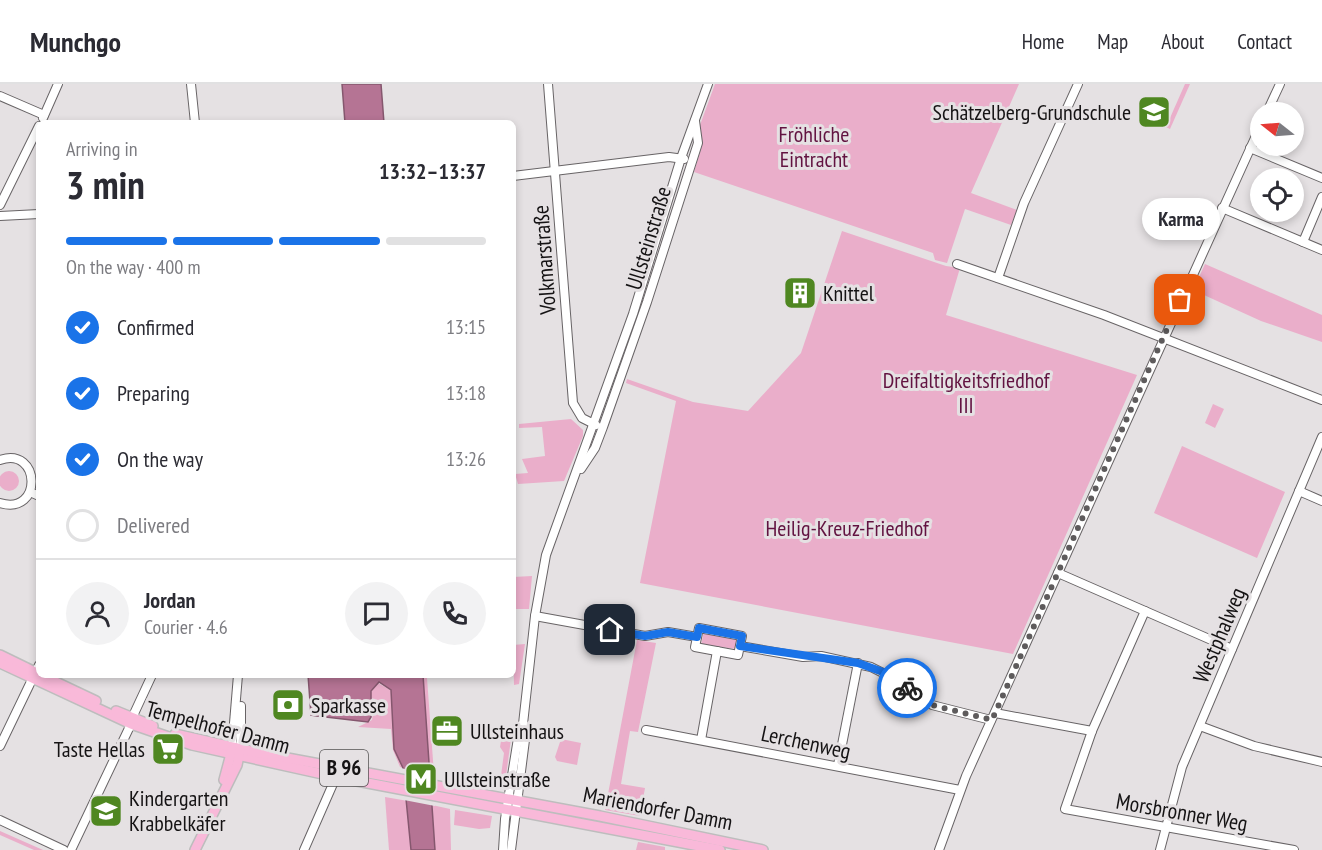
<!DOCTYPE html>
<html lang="en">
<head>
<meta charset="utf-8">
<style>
  body { margin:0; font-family:"PT Sans Narrow",sans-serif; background:#f2f2f3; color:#2b2b33; height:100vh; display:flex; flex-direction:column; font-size:22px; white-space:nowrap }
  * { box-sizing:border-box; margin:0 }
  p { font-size:20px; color:#7c7c81 }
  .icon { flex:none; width:33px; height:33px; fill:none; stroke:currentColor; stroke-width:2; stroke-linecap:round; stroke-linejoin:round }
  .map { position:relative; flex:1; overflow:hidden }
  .drawer { position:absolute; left:36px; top:36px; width:480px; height:558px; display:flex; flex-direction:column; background:#fff; border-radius:9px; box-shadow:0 3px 9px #0003 }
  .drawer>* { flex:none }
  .needle { width:39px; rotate:287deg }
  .controls { position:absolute; left:1250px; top:18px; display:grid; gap:12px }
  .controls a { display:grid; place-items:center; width:54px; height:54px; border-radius:50%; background:#fff; box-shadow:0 3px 9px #0003; font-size:30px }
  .pin { position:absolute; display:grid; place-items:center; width:51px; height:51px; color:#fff; margin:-26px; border-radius:12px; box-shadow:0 3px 9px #0006 }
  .courier { position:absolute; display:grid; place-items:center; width:60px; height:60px; margin:-30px; border:4px solid #1a73e8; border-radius:50%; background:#fff; color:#222; box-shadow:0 2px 8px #0007 }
  .bubble { position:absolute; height:42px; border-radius:21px; background:#fff; box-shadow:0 3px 9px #0003; font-size:20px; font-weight:800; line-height:42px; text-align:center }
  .summary em { font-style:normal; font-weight:800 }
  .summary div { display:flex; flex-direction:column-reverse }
  .summary { display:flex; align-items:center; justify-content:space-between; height:102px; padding:0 30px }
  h1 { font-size:39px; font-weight:800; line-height:45px }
  .bar { display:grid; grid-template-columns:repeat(4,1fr); gap:9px 6px; align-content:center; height:72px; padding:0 30px }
  .bar i { height:8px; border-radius:4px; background:#e1e1e2 }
  .bar .current { background:#1a73e8 }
  .bar p { grid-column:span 4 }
  .line { display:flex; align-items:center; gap:15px; padding:0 30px; border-top:2px solid #e1e1e2 }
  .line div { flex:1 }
  .round { display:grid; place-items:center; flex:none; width:63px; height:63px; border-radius:32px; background:#f2f2f3 }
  ol { padding:0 30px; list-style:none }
  li { display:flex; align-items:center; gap:18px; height:66px }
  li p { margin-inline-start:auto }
  li .icon { padding:6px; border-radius:50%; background:#1a73e8; color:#fff; stroke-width:4 }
  li:last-child { color:#7c7c81 }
  li i { width:33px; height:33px; border:3px solid #e1e1e2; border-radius:50% }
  header { display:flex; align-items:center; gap:36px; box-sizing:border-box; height:84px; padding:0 30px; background:#fff; border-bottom:2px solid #e1e1e2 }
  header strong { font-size:28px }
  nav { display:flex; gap:33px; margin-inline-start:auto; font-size:21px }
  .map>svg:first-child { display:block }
  .green { fill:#eaaeca }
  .water { fill:#b57494; stroke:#85576e; stroke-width:1.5 }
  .pier { fill:#e5e1e3 }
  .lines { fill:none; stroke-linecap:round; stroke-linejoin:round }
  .minor-casing { stroke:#686466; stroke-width:10 }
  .major-casing { stroke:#bdbdbd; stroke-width:12 }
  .minor { stroke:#fff; stroke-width:8 }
  .major { stroke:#f9b9d9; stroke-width:9 }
  .done { stroke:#5e5b5c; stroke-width:6; stroke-dasharray:0 10.8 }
  .route { stroke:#1a73e8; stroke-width:8 }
  .labels { text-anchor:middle; stroke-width:6; stroke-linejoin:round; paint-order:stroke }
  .shield { fill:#e5e1e3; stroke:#535152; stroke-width:1.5 }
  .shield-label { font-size:21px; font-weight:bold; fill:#151314 }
  .poi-label { font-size:22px; fill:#151314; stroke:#e5e1e3; text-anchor:start }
  .park-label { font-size:22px; fill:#621341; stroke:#e5e1e3 }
  .street-label { font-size:22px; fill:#151314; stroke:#e5e1e3 }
</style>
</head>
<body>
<header>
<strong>Munchgo</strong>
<nav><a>Home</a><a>Map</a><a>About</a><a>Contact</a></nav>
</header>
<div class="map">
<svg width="1322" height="766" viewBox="0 0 1322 766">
  <rect width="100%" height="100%" fill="#e5e1e3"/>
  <g class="green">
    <polygon points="715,0 1019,0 971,109 1017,126 1011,141 965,125 947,179 935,176 933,169 694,88 702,61 700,41"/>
    <polygon points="1185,0 1190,0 1170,45 1166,43"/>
    <polygon points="842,147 946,182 960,184 946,231 1137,291 1013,570 640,499 676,317 626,299 627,295 693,318 748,327 801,269"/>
    <polygon points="1205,180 1322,231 1322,258 1261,237 1193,206"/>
    <polygon points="1213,320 1224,325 1215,344 1205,339"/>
    <polygon points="571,335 583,346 583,352 564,397 518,400 515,390 528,389 522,375 545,372 542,343 519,344 519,340"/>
    <polygon points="1182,362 1285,408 1257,474 1154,429"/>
    <circle cx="9" cy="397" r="10"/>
    <polygon points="532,492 529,525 513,525 513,493"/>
    <polygon points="704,547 737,554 737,565 701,561"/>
    <polygon points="637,556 656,559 638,648 630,647 621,700 645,704 640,732 605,726"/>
    <polygon points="525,560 519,600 514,601 513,561"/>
    <polygon points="423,591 430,591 427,594 434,690 429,689"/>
    <polygon points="378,599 392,607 395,665 403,684 400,683 393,666 391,645 358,643 372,636 375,615 370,614 370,609"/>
    <polygon points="502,651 511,655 505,699 500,699 504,669 500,663"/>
    <polygon points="561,655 581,659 577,681 557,677 555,673"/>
    <polygon points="385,713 408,717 411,766 389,766"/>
    <polygon points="432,721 450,725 451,766 435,766"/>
    <polygon points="526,722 725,763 526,726"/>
    <polygon points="455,726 492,732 490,744 479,745 454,741"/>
    <polygon points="0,747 43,766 34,766 0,751"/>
    <polygon points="638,758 665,763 665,766 636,766"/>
  </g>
  <g class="water">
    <polygon points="342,0 381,0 384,39 345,39"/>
    <polygon points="308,591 423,591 435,766 411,766 403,684 394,665 391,606 379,598 371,607 371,633 368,638 317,632 311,631"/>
  </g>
  <polygon class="pier" points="400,684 432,690 435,722 404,716"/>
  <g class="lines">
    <defs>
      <g id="minor">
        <polyline points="191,0 195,39"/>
        <polyline points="548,0 573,319 582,334 596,341"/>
        <polyline points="0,12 44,31"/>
        <polyline points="1267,28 1280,0"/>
        <polyline points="43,34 58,0"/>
        <polyline points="1250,64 1322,94"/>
        <polyline points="513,92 669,73 684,75"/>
        <polyline points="0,121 39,42"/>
        <polyline points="1222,124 1322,166"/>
        <polyline points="0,132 39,130"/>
        <polyline points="1303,158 1322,113"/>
        <polyline points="957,180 1104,231 1322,316"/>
        <polyline points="998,194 1024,119 1078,0"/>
        <path d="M0,376C41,362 43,432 0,419"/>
        <polyline points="581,385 595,364 603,343 647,218 698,59 695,37"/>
        <polyline points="1299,407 1322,417"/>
        <polyline points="30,408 39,412"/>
        <polyline points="1058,489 1232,565"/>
        <polyline points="1145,527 1092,647 1065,725 1294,766"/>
        <polyline points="535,532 645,552 668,548 697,553"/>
        <polygon points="699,544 742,552 738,571 695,563"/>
        <polyline points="740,562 803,573 821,572 871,583 893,594 932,621 991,636"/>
        <polyline points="995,629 1092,647"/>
        <polyline points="132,634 152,591"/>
        <polyline points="1200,642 1254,662 1322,678"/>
        <polyline points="646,646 960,706"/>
        <polyline points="701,656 717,567"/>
        <polyline points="0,662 39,581"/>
        <polyline points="232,663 238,591"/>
        <polyline points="241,665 241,622"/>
        <polyline points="838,681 858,579"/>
        <polyline points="0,736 64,766"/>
        <polyline points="71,766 131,640"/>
        <polyline points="304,766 336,693"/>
        <polyline points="503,766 505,735 519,648 523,640 535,532 546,471 633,230 681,74 708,0"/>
        <polyline points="511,766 526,648 523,640"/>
        <polyline points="939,766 966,692 1260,43"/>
        <polyline points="1160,766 1182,683 1322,353"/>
      </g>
      <g id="major">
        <polyline points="0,571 39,590"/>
        <polyline points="0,579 131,640 192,661 336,693 720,766"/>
        <polyline points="41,591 96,617"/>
        <polyline points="116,627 153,642"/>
        <polyline points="175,650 255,668 600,732 763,766"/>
        <polyline points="224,696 232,666"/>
        <polyline points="195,766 237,681 240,667"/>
      </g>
    </defs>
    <use href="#minor" class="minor-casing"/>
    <use href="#major" class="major-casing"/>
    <use href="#minor" class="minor"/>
    <use href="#major" class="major"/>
  </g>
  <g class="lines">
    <polyline class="done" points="907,604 932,621 992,636 1180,216"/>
    <polyline class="route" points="610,546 645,552 668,548 697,553 699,544 742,552 740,562 858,579 883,588 907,604"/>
  </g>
  <defs>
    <symbol id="school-square" viewBox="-11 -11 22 22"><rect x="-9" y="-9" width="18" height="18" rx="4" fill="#4f8721" stroke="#e5e1e3"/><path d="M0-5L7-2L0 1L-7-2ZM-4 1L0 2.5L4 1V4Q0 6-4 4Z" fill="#fff"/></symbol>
    <symbol id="building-square" viewBox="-11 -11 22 22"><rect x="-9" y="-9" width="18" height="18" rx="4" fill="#4f8721" stroke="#e5e1e3"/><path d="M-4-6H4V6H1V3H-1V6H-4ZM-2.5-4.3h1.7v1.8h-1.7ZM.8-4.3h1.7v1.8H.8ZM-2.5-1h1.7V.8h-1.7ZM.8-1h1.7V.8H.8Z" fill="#fff"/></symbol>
    <symbol id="bank-square" viewBox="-11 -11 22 22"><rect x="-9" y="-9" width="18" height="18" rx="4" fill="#4f8721" stroke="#e5e1e3"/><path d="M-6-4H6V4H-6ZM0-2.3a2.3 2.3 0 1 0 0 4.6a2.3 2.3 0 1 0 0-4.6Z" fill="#fff"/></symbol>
    <symbol id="office-square" viewBox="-11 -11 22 22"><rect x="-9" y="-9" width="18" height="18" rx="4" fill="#4f8721" stroke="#e5e1e3"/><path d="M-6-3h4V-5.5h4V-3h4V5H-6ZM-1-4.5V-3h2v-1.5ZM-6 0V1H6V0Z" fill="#fff"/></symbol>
    <symbol id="supermarket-square" viewBox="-11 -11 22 22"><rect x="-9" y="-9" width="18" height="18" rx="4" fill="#4f8721" stroke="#e5e1e3"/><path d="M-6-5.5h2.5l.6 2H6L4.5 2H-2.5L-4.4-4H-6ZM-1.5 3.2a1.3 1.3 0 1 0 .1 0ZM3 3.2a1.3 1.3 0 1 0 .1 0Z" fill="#fff"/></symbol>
    <symbol id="metro-square" viewBox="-11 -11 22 22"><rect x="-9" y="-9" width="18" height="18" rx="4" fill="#4f8721" stroke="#e5e1e3"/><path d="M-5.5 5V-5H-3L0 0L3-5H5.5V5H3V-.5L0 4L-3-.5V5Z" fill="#fff"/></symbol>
  </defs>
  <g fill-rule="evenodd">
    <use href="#school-square" x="1135" y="9" width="38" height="38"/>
    <use href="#building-square" x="781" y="190" width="38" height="38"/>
    <use href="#bank-square" x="269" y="602" width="38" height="38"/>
    <use href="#office-square" x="428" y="628" width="38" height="38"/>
    <use href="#supermarket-square" x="149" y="646" width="38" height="38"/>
    <use href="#metro-square" x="402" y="676" width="38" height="38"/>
    <use href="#school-square" x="87" y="708" width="38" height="38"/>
  </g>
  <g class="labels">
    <rect class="shield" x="320" y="666" width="48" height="36" rx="4.5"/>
    <g class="shield-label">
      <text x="344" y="691">B 96</text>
    </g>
    <g class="poi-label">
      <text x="1131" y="36" text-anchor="end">Schätzelberg-Grundschule</text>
      <text x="823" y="217">Knittel</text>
      <text x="311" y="629">Sparkasse</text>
      <text x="470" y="655">Ullsteinhaus</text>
      <text x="145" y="673" text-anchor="end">Taste Hellas</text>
      <text x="444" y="703">Ullsteinstraße</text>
      <text x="129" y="722">Kindergarten<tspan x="129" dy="25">Krabbelkäfer</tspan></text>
    </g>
    <g class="park-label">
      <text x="814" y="58">Fröhliche<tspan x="814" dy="25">Eintracht</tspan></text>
      <text x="966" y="304">Dreifaltigkeitsfriedhof<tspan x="966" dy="25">III</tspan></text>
      <text x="847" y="452">Heilig-Kreuz-Friedhof</text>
    </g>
    <g class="street-label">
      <text transform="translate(648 154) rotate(-73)" y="8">Ullsteinstraße</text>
      <text transform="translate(544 176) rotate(-94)" y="8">Volkmarstraße</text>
      <text transform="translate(1219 551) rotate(-67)" y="8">Westphalweg</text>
      <text transform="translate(218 643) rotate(15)" y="8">Tempelhofer Damm</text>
      <text transform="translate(806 658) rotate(12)" y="8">Lerchenweg</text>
      <text transform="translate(658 724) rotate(11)" y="8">Mariendorfer Damm</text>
      <text transform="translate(1182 728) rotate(10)" y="8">Morsbronner Weg</text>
    </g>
  </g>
</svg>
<div class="controls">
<a><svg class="needle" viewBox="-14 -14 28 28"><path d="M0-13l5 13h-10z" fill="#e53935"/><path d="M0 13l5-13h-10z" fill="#7c7c81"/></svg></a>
<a><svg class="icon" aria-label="locate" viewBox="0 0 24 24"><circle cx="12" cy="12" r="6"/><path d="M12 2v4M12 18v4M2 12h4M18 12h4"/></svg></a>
</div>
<div class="pin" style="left:1180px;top:216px;background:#ea580c"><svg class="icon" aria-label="bag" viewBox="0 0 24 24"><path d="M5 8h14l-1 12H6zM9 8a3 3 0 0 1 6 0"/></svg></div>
<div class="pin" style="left:610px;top:546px;background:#1f2937"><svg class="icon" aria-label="home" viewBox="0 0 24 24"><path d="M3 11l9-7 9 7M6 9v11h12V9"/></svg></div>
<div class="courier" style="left:907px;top:604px"><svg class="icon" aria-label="bike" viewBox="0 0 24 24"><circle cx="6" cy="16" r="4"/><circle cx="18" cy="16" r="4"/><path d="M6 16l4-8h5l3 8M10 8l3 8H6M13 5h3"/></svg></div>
<div class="bubble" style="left:1142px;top:114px;width:78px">Karma</div>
<section class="drawer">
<div class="summary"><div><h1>3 min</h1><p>Arriving in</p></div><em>13:32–13:37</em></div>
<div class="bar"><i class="current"></i><i class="current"></i><i class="current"></i><i></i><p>On the way · 400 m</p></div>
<ol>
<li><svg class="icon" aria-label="check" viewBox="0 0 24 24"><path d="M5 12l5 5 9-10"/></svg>Confirmed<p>13:15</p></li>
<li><svg class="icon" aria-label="check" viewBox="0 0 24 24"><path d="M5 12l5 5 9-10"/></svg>Preparing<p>13:18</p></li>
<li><svg class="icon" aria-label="check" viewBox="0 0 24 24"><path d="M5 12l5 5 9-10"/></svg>On the way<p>13:26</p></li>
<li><i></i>Delivered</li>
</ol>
<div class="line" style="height:108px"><a class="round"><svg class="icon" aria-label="person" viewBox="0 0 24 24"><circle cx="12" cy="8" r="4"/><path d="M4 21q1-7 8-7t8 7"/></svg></a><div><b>Jordan</b><p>Courier · 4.6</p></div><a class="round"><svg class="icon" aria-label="chat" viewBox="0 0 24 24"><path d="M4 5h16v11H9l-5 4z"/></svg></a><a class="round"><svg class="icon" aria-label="phone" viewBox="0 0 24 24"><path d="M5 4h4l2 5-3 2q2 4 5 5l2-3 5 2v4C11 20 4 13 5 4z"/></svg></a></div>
</section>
</div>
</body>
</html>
